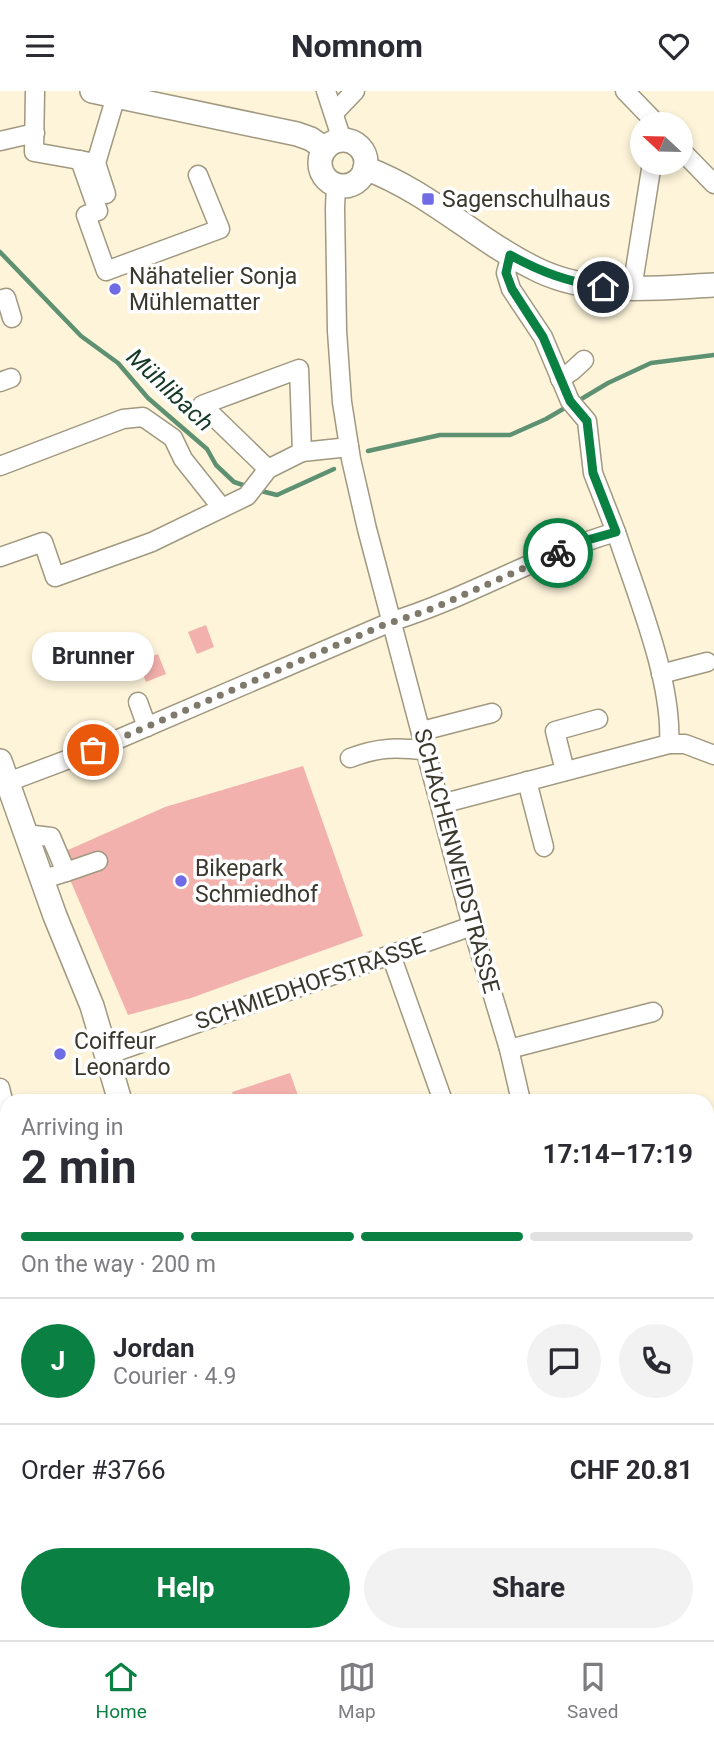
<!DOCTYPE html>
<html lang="en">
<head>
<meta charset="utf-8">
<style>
  body { margin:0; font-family:Roboto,sans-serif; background:#f2f2f3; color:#2b2b33; height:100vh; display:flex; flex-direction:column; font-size:26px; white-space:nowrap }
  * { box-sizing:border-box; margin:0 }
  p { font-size:23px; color:#7c7c81 }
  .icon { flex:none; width:38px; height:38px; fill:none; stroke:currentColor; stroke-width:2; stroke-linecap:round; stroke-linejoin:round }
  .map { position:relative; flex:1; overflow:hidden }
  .sheet { position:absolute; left:0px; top:1003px; width:714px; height:548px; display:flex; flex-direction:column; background:#fff; border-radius:21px 21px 0 0; box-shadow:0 4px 10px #0003 }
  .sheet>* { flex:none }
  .needle { width:46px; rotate:292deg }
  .controls { position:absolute; left:630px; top:21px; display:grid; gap:14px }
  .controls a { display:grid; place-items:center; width:63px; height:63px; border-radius:50%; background:#fff; box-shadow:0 4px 10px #0003; font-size:35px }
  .pin { position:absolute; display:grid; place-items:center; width:60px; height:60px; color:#fff; margin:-30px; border:4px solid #fff; border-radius:50%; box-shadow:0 2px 7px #0007 }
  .courier { position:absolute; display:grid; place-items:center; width:70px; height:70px; margin:-35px; border:5px solid #0b8043; border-radius:50%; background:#fff; color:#222; box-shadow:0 2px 9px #0007 }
  .bubble { position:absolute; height:49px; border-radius:24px; background:#fff; box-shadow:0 4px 10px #0003; font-size:23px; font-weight:700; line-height:49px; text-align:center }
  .headline em { font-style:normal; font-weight:700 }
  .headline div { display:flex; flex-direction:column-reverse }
  .headline { display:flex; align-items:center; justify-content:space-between; height:119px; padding:0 21px }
  h1 { font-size:46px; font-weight:700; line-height:52px }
  .bar { display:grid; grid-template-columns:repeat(4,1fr); gap:10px 7px; align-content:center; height:84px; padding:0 21px }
  .bar i { height:9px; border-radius:5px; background:#e1e1e2 }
  .bar .active { background:#0b8043 }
  .bar p { grid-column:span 4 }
  .line { display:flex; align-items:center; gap:18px; padding:0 21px; border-top:2px solid #e1e1e2 }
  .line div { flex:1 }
  .round { display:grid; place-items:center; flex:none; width:74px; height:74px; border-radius:37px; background:#f2f2f3 }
  .primary-button { display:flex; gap:14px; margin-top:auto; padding:14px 21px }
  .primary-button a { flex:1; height:80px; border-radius:42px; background:#0b8043; color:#fff; font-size:28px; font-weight:700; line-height:80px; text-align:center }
  .primary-button a+a { background:#f2f2f3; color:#2b2b33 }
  header { display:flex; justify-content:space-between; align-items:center; height:91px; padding:0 21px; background:#fff; font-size:32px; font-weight:700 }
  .tabs { display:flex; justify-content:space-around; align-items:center; height:98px; border-top:2px solid #e1e1e2; background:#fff; font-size:19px; color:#7c7c81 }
  .tabs a { display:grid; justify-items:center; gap:4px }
  .tabs .active { color:#0b8043 }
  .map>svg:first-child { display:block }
  .green { fill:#f3b1ad }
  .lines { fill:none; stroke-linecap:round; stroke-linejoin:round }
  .stream { stroke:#5e9172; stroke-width:4.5 }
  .minor-casing { stroke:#a19880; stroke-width:21 }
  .major-casing { stroke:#a19880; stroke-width:26 }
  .minor { stroke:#fff; stroke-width:18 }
  .major { stroke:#fff; stroke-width:23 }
  .done { stroke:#7e796a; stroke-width:7; stroke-dasharray:0 12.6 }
  .route { stroke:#0b8043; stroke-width:9 }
  .poi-dot { fill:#6e6be5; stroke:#fff; stroke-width:2.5 }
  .labels { text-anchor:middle; stroke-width:7; stroke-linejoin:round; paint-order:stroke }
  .poi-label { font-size:23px; fill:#3a372d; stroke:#fff; text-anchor:start }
  .street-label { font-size:23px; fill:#3a372d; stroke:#fff }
  .water-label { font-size:24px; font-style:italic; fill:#163826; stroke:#fff }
</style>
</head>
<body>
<header><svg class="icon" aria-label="menu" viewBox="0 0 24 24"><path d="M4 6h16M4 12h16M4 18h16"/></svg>Nomnom<svg class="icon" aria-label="heart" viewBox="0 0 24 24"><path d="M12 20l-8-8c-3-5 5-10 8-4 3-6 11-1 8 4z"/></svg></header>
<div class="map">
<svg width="714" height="1549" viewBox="0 0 714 1549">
  <rect width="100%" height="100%" fill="#fdf4da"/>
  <g class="green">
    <polygon points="206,534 214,556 197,563 188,541"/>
    <polygon points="158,563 166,583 146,591 138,571"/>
    <polygon points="303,675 363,845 191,907 128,924 59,763 165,716"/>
    <polygon points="290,982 300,1010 235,1010 232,1001"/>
    <polygon points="0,1202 7,1206 7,1544 122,1544 124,1549 0,1549"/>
  </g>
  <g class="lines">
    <g class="stream">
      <polyline points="0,161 81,245 118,272 148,307 207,358 216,374 234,391 249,396"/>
      <polyline points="578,310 608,292 651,272 714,264"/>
      <polyline points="368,360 440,344 510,344 546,328 570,314"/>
      <polyline points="257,399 277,404 334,378"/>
    </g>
    <defs>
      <g id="minor">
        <polyline points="35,0 34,61 96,72 116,5"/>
        <polyline points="326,0 342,49"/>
        <polyline points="625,0 657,33"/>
        <polyline points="334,22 355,0"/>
        <polyline points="0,50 35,42"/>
        <polyline points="681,59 714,93"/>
        <polyline points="80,69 98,120 86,124 106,180 220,138 198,84"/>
        <polyline points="96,72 106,103"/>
        <polyline points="336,94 335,117 337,240 342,311 351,368 367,438 472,835 509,958 521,1010"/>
        <polyline points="511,164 506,182 511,198 543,246 570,310 587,330 593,382 616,441"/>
        <polyline points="632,198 652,72"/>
        <polyline points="0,209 6,207 12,227"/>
        <polyline points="560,288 572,280 584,269"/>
        <polyline points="0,291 11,287"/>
        <polyline points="302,361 349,356"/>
        <polyline points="0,375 123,328 143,326 173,347 183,368 222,417"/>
        <polyline points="0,466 43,451 55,486 152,451 247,405 268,378 302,361 299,278 202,314 268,378"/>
        <polyline points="661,583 707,571"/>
        <polyline points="138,611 147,636"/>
        <polyline points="422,640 492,622"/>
        <path d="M350,667C379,656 397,656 427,660"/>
        <polyline points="565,680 555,640 598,628"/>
        <polyline points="527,690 544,756"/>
        <path d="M8,691L93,659L393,530C470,506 539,463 616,441C636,502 673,590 669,653"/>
        <polyline points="441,713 669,653 685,653 714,664"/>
        <polyline points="26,743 51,746 66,781 41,789"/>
        <polyline points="66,781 98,770"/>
        <polyline points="391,864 443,1010"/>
        <polyline points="509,958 653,921"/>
        <polyline points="107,964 472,835"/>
        <polyline points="0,997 7,1026"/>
        <polyline points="202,1544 204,1549"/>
        <polyline points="425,1544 427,1549"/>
        <polyline points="571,1549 574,1544"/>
        <polyline points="667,1549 668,1544"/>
      </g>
      <g id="major">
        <polyline points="92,0 297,43 311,48 325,58"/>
        <circle cx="343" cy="72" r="23"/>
        <path d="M365,77C432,102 478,151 540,180C594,205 657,197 714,194"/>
        <polyline points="0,670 55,825 92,915 120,1010"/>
        <polyline points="297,1544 299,1549"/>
      </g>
    </defs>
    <use href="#minor" class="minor-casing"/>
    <use href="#major" class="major-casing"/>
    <use href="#minor" class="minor"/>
    <use href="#major" class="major"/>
  </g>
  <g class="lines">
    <polyline class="done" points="93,659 381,535 434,517 558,462"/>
    <path class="route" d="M558,462L584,450L616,441L593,382L587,330L570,310L543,246L512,198L506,182L510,164C541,181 568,191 603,196"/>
  </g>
  <g class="poi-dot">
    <rect x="421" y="101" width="14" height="14" rx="3.5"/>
    <circle cx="115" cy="198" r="7"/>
    <circle cx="181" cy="790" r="7"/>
    <circle cx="60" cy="963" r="7"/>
  </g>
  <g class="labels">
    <g class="poi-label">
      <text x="442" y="116">Sagenschulhaus</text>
      <text x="129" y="193">Nähatelier Sonja<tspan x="129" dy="26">Mühlematter</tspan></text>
      <text x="195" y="785">Bikepark<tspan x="195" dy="26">Schmiedhof</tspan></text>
      <text x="74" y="958">Coiffeur<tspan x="74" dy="26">Leonardo</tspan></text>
    </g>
    <g class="street-label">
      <text transform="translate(457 770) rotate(75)" y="8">SCHACHENWEIDSTRASSE</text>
      <text transform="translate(310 892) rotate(-19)" y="8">SCHMIEDHOFSTRASSE</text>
    </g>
    <g class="water-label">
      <text transform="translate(170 299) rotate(43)" y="8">Mühlibach</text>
    </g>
  </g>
</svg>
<div class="controls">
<a><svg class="needle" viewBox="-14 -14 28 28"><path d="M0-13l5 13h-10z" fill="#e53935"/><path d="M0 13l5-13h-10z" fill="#7c7c81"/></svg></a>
</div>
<div class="pin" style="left:93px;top:659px;background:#ea580c"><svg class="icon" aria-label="bag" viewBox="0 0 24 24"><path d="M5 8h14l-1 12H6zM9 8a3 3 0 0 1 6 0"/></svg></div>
<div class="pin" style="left:603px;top:196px;background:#1f2937"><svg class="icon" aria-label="home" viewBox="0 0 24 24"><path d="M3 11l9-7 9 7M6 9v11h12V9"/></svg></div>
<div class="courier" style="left:558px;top:462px"><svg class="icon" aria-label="bike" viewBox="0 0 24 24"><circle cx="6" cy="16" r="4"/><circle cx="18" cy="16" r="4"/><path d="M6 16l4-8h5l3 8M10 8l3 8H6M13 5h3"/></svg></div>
<div class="bubble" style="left:32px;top:541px;width:122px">Brunner</div>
<section class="sheet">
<div class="headline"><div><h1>2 min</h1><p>Arriving in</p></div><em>17:14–17:19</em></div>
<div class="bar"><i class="active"></i><i class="active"></i><i class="active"></i><i></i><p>On the way · 200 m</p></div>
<div class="line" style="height:126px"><b class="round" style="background:#0b8043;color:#fff">J</b><div><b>Jordan</b><p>Courier · 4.9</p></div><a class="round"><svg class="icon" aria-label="chat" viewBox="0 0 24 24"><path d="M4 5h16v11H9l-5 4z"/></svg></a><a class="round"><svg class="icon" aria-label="phone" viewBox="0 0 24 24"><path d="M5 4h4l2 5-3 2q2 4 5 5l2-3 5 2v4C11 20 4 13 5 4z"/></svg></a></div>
<div class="line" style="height:91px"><div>Order #3766</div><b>CHF 20.81</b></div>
<div class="primary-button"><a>Help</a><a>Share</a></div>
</section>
</div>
<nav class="tabs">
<a class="active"><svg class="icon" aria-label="home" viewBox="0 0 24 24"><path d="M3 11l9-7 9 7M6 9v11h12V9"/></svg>Home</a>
<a><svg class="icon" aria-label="map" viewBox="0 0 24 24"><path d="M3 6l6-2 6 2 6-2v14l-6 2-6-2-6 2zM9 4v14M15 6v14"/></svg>Map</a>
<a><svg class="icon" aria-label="saved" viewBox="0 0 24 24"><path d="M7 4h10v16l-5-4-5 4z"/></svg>Saved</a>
</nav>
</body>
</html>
